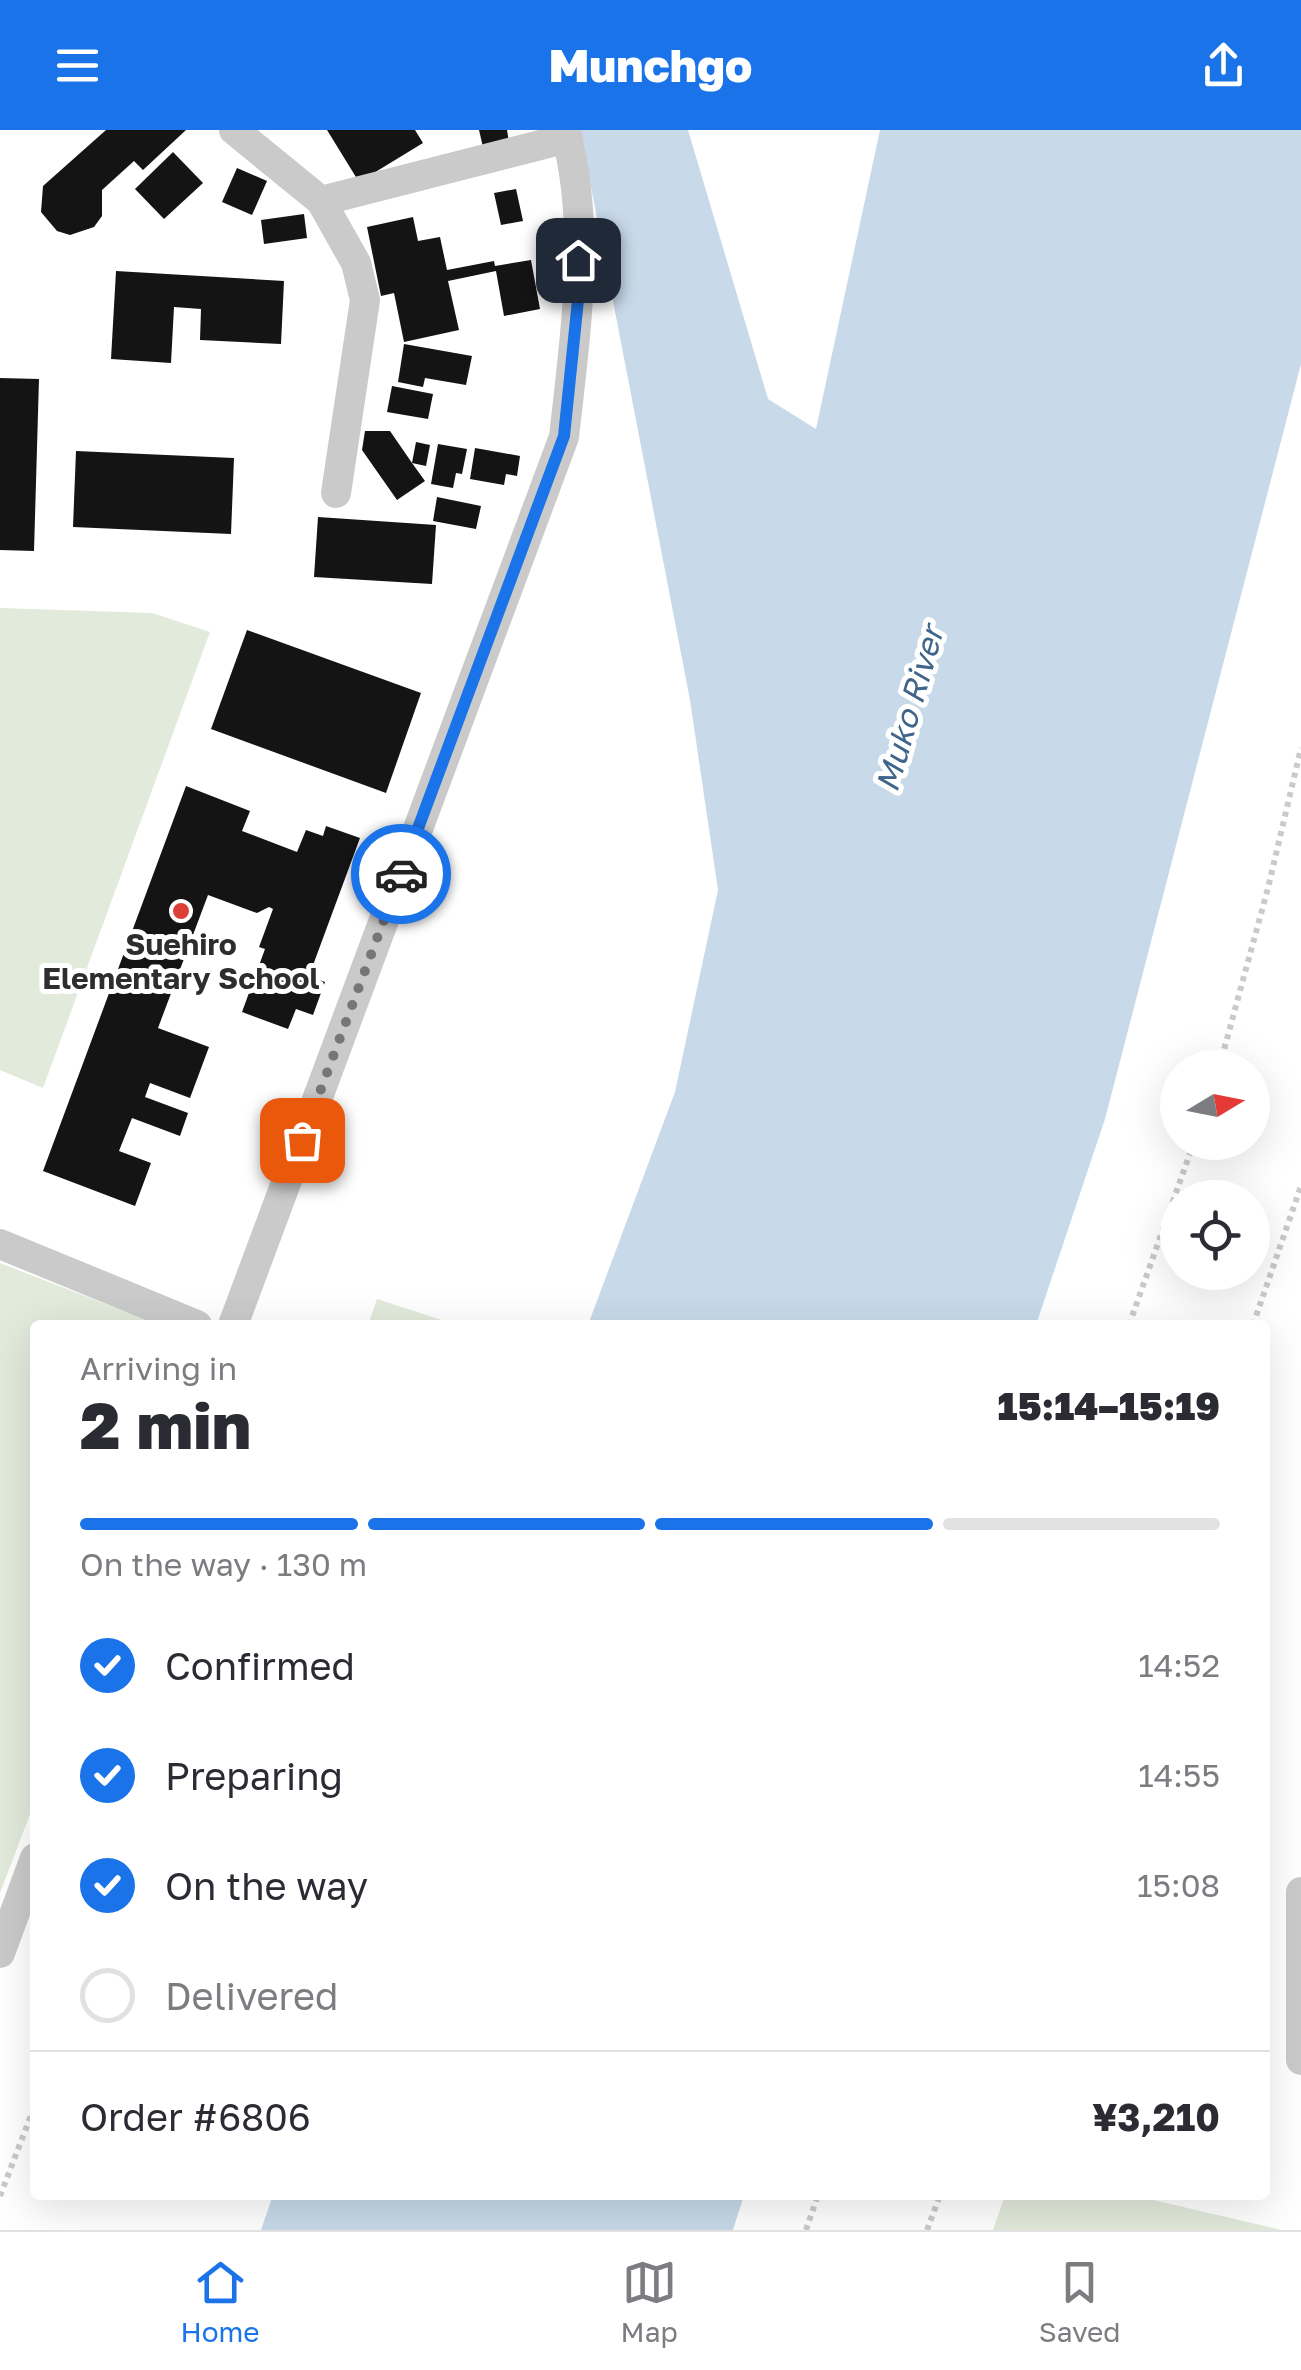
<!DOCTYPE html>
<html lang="en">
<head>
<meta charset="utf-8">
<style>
  body { margin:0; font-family:"Golos Text",sans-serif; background:#f7f7f7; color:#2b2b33; height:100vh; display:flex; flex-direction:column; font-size:38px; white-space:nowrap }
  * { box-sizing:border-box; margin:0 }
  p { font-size:32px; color:#7c7c81 }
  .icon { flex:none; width:55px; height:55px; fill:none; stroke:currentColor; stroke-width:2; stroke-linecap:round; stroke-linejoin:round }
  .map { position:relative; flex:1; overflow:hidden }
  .sheet { position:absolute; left:30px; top:1190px; width:1240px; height:880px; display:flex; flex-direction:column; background:#fff; border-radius:10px; box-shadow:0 10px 40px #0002 }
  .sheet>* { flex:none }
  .needle { width:65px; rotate:80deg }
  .fabs { position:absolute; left:1160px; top:920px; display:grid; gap:20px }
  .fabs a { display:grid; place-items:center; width:110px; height:110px; border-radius:50%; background:#fff; box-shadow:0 10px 40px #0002; font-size:50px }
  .pin { position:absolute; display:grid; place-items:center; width:85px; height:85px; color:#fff; margin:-42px; border-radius:20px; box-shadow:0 5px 15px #0006 }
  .courier { position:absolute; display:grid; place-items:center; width:100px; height:100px; margin:-50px; border:8px solid #1a73e8; border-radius:50%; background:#fff; color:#222; box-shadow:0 2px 12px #0007 }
  .headline em { font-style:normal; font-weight:800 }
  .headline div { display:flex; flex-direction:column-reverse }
  .headline { display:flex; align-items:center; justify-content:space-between; height:170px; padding:0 50px }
  h1 { font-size:65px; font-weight:800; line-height:75px }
  .bar { display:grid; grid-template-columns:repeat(4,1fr); gap:15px 10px; align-content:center; height:120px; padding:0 50px }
  .bar i { height:12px; border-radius:8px; background:#e1e1e2 }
  .bar .current { background:#1a73e8 }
  .bar p { grid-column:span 4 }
  .line { display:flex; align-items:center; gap:25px; padding:0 50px; border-top:2px solid #e1e1e2 }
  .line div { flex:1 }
  ol { padding:0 50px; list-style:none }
  li { display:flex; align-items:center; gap:30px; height:110px }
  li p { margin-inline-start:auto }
  li .icon { padding:10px; border-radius:50%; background:#1a73e8; color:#fff; stroke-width:4 }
  li:last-child { color:#7c7c81 }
  li i { width:55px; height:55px; border:5px solid #e1e1e2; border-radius:50% }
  header { display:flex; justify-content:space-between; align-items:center; height:130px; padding:0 50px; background:#1a73e8; color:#fff; font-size:45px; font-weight:800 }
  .menu { display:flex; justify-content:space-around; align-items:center; height:140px; border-top:2px solid #e1e1e2; background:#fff; font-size:28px; color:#7c7c81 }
  .menu a { display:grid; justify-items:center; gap:5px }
  .menu .current { color:#1a73e8 }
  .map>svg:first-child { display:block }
  .green { fill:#e2eadb }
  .water { fill:#c8d9e9 }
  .building { fill:#141414 }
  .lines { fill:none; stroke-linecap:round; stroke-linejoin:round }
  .path { stroke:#cacaca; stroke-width:6; stroke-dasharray:5 5; stroke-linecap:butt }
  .street { stroke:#cacaca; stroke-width:30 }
  .done { stroke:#767676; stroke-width:10; stroke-dasharray:0 18 }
  .route { stroke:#1a73e8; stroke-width:12 }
  .poi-dot { fill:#db3f38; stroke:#fff; stroke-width:4 }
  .labels { text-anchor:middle; stroke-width:10; stroke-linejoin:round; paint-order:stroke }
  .poi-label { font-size:30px; font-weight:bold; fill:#2d2d2d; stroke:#fff }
  .water-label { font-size:32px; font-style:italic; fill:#40658a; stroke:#fff }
</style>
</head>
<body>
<header><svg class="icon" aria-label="menu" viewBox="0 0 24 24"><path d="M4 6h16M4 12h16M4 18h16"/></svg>Munchgo<svg class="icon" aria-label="share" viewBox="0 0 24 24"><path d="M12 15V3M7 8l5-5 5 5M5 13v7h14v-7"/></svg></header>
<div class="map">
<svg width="1301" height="2100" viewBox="0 0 1301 2100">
  <rect width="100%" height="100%" fill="#fff"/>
  <g class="green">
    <polygon points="0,478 152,483 210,502 43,958 0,940"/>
    <polygon points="0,1133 160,1195 35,1195 35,1671 0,1763"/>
    <polygon points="377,1169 457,1195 368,1195"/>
    <polygon points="1005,2065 1132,2065 1282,2100 993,2100"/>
  </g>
  <g class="water">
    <polygon points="580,0 688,0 768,269 816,299 880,0 1301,0 1301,234 1105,989 1036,1195 588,1195 675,962 718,760 690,570"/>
    <polygon points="273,2065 744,2065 733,2100 261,2100"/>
  </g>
  <g class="building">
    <polygon points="106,0 186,0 143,40 134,31 102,60 102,86 94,97 70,105 57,101 41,82 43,56"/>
    <polygon points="327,0 415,0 423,13 359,52"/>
    <polygon points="479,0 507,0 509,12 483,17"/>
    <polygon points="173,22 203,53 164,89 135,59"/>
    <polygon points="237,38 267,51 252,85 222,72"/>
    <polygon points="516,59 523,91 501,95 494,63"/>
    <polygon points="304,84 307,108 264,114 261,90"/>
    <polygon points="413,87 418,111 440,107 447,140 494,131 495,136 531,130 540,179 504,186 496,141 448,151 459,200 404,212 394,163 381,166 367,97"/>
    <polygon points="116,141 284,151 281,214 200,210 201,179 174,177 171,233 111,229"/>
    <polygon points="404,214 472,226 466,255 425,248 423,257 398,252"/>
    <polygon points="0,248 39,249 34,421 0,420"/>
    <polygon points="392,256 433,264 428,289 387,282"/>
    <polygon points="365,301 390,301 412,333 416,312 430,315 426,336 412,333 425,351 397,370 362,320"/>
    <polygon points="438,314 467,319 462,344 456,343 453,358 431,354"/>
    <polygon points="475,318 520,326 517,346 506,344 504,355 470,349"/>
    <polygon points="76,321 234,328 231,404 73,397"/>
    <polygon points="437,367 481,376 476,399 433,391"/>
    <polygon points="318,387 436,395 432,454 314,447"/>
    <polygon points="247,500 421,563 386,663 211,599"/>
    <polygon points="186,656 250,681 242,701 297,722 306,700 323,706 326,696 360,708 309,846 325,852 313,885 296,879 288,899 242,882 265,819 259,817 273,779 269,777 257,783 208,765 158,898 209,917 190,968 150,953 145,967 188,983 180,1006 132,988 119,1021 151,1033 135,1076 43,1041"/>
  </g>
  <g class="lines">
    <g class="path">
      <polyline points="1219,938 1268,758 1301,618"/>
      <polyline points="1129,1195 1194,1012"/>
      <polyline points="1253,1195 1301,1056"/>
      <polyline points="0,2066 35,1975"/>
      <polyline points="806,2100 818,2065"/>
      <polyline points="927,2100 940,2065"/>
    </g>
    <g class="street">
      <polyline points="234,0 321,71 356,133 365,170 336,363"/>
      <polyline points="321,71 568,8"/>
      <polyline points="0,1114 197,1195"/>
      <path d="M233,1195L564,307C575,207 592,99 565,0"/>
      <polyline points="1301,1762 1301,1930"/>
      <polyline points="0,1823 35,1728"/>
    </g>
  </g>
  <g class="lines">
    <polyline class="done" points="302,1010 401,744"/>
    <polyline class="route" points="401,744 564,306 578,170 578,130"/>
  </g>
  <circle class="poi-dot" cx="181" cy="781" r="10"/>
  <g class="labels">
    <g class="poi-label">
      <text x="181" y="825">Suehiro<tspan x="181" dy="34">Elementary School</tspan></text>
    </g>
    <g class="water-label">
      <text transform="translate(910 579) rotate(-74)" y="11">Muko River</text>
    </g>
  </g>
</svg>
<div class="fabs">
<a><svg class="needle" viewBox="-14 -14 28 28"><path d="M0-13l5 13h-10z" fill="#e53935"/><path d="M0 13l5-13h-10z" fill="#7c7c81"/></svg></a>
<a><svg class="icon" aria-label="locate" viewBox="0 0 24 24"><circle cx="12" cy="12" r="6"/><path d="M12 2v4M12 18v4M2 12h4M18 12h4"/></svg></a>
</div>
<div class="pin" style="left:302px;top:1010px;background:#ea580c"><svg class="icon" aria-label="bag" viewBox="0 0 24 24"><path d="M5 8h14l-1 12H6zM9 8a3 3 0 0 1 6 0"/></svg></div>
<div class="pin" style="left:578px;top:130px;background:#1f2937"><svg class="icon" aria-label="home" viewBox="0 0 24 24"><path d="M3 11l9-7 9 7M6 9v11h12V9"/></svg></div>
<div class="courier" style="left:401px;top:744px"><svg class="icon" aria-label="car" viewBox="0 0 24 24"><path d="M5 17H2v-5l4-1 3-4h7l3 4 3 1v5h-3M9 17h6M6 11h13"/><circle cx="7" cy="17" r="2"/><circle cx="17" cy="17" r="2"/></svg></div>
<section class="sheet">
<div class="headline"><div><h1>2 min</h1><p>Arriving in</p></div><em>15:14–15:19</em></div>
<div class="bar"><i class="current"></i><i class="current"></i><i class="current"></i><i></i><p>On the way · 130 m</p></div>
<ol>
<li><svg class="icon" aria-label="check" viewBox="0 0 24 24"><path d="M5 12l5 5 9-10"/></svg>Confirmed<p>14:52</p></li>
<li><svg class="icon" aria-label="check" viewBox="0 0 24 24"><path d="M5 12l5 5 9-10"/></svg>Preparing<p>14:55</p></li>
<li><svg class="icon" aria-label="check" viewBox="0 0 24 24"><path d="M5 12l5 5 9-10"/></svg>On the way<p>15:08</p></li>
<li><i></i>Delivered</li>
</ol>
<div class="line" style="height:130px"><div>Order #6806</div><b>¥3,210</b></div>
</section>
</div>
<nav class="menu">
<a class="current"><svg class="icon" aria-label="home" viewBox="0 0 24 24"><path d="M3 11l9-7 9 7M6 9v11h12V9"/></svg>Home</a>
<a><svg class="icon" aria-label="map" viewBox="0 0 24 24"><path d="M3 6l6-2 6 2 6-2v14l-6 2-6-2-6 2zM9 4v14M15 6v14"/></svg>Map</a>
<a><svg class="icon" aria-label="saved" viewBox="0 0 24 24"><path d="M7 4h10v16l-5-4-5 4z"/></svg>Saved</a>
</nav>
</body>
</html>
